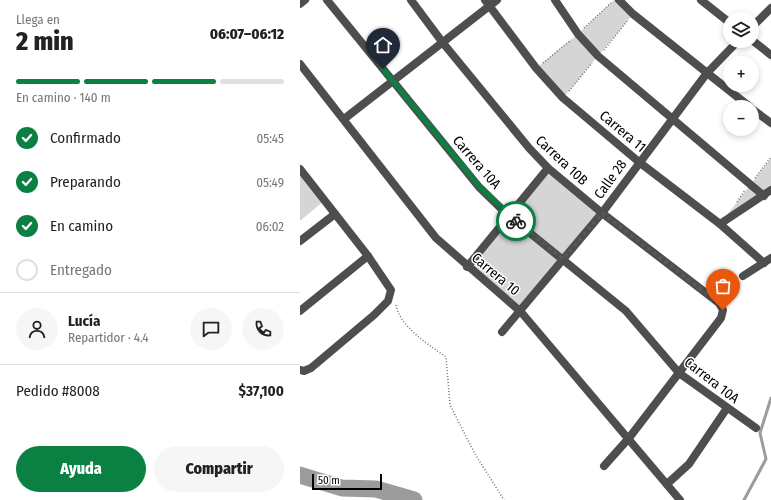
<!DOCTYPE html>
<html lang="es">
<head>
<meta charset="utf-8">
<style>
  body { margin:0; font-family:"Fira Sans Condensed",sans-serif; background:#f6f6f6; color:#222; height:100vh; display:flex; flex-direction:column; font-size:15px; white-space:nowrap }
  * { box-sizing:border-box; margin:0 }
  p { font-size:13px; color:#767676 }
  .icon { flex:none; width:22px; height:22px; fill:none; stroke:currentColor; stroke-width:2; stroke-linecap:round; stroke-linejoin:round }
  .map { position:relative; flex:1; overflow:hidden }
  .sheet { display:flex; flex-direction:column; background:#fff; width:300px }
  .sheet>* { flex:none }
  .fabs { position:absolute; left:423px; top:12px; display:grid; gap:8px }
  .fabs a { display:grid; place-items:center; width:36px; height:36px; border-radius:50%; background:#fff; box-shadow:0 2px 6px #0003; font-size:20px }
  .scale { position:absolute; left:12px; bottom:10px; width:70px; box-sizing:border-box; padding-left:4px; border:2px solid #000; border-top:0; font-size:11px; line-height:14px; white-space:nowrap; color:#000; -webkit-text-stroke:3px #fff; paint-order:stroke }
  .pin { position:absolute; display:grid; place-items:center; width:34px; height:34px; color:#fff; margin:-41px -17px; border-radius:50% 50% 50% 0; rotate:-45deg; box-shadow:0 0 4px #0007 }
  .pin .icon { rotate:45deg }
  .courier { position:absolute; display:grid; place-items:center; width:40px; height:40px; margin:-20px; border:3px solid #0b8043; border-radius:50%; background:#fff; color:#222; box-shadow:0 1px 5px #0007 }
  .headline em { font-style:normal; font-weight:800 }
  .headline div { display:flex; flex-direction:column-reverse }
  .headline { display:flex; align-items:center; justify-content:space-between; height:68px; padding:0 16px }
  h1 { font-size:26px; font-weight:800; line-height:30px }
  .bar { display:grid; grid-template-columns:repeat(4,1fr); gap:6px 4px; align-content:center; height:48px; padding:0 16px }
  .bar i { height:5px; border-radius:3px; background:#e0e0e0 }
  .bar .active { background:#0b8043 }
  .bar p { grid-column:span 4 }
  .line { display:flex; align-items:center; gap:10px; padding:0 16px; border-top:1px solid #e0e0e0 }
  .line div { flex:1 }
  .round { display:grid; place-items:center; flex:none; width:42px; height:42px; border-radius:21px; background:#f6f6f6 }
  ol { padding:0 16px; list-style:none }
  li { display:flex; align-items:center; gap:12px; height:44px }
  li p { margin-inline-start:auto }
  li .icon { padding:4px; border-radius:50%; background:#0b8043; color:#fff; stroke-width:4 }
  li:last-child { color:#767676 }
  li i { width:22px; height:22px; border:2px solid #e0e0e0; border-radius:50% }
  .button { display:flex; gap:8px; margin-top:auto; padding:8px 16px }
  .button a { flex:1; height:46px; border-radius:24px; background:#0b8043; color:#fff; font-size:16px; font-weight:800; line-height:46px; text-align:center }
  .button a+a { background:#f6f6f6; color:#222 }
  main { display:flex; flex:1; min-height:0 }
  .map>svg:first-child { display:block }
  .green { fill:#d5d5d5 }
  .lines { fill:none; stroke-linecap:round; stroke-linejoin:round }
  .stream { stroke:#9c9c9c; stroke-width:3 }
  .river { stroke:#9c9c9c; stroke-width:17 }
  .path { stroke:#707070; stroke-width:1.5; stroke-dasharray:1 2; stroke-linecap:butt }
  .minor { stroke:#4e4e4e; stroke-width:8 }
  .tertiary { stroke:#4e4e4e; stroke-width:8 }
  .done { stroke:#595959; stroke-width:4; stroke-dasharray:0 7.2 }
  .route { stroke:#0b8043; stroke-width:5 }
  .labels { text-anchor:middle; stroke-width:3; stroke-linejoin:round; paint-order:stroke }
  .street-label { font-size:14px; fill:#000; stroke:#fff }
</style>
</head>
<body>
<main>
<section class="sheet">
<div class="headline"><div><h1>2 min</h1><p>Llega en</p></div><em>06:07–06:12</em></div>
<div class="bar"><i class="active"></i><i class="active"></i><i class="active"></i><i></i><p>En camino · 140 m</p></div>
<ol>
<li><svg class="icon" aria-label="check" viewBox="0 0 24 24"><path d="M5 12l5 5 9-10"/></svg>Confirmado<p>05:45</p></li>
<li><svg class="icon" aria-label="check" viewBox="0 0 24 24"><path d="M5 12l5 5 9-10"/></svg>Preparando<p>05:49</p></li>
<li><svg class="icon" aria-label="check" viewBox="0 0 24 24"><path d="M5 12l5 5 9-10"/></svg>En camino<p>06:02</p></li>
<li><i></i>Entregado</li>
</ol>
<div class="line" style="height:72px"><a class="round"><svg class="icon" aria-label="person" viewBox="0 0 24 24"><circle cx="12" cy="8" r="4"/><path d="M4 21q1-7 8-7t8 7"/></svg></a><div><b>Lucía</b><p>Repartidor · 4.4</p></div><a class="round"><svg class="icon" aria-label="chat" viewBox="0 0 24 24"><path d="M4 5h16v11H9l-5 4z"/></svg></a><a class="round"><svg class="icon" aria-label="phone" viewBox="0 0 24 24"><path d="M5 4h4l2 5-3 2q2 4 5 5l2-3 5 2v4C11 20 4 13 5 4z"/></svg></a></div>
<div class="line" style="height:52px"><div>Pedido #8008</div><b>$37,100</b></div>
<div class="button"><a>Ayuda</a><a>Compartir</a></div>
</section>
<div class="map">
<svg width="471" height="500" viewBox="0 0 471 500">
  <rect width="100%" height="100%" fill="#fff"/>
  <g class="green">
    <polygon points="314,0 319,0 333,14 263,98 236,68 278,34"/>
    <polygon points="471,158 471,190 420,224"/>
    <polygon points="248,168 302,213 221,312 167,267"/>
    <polygon points="4,173 25,200 0,221 0,176"/>
  </g>
  <g class="lines">
    <polyline class="stream" points="444,500 466,459 460,433 471,398"/>
    <polyline class="river" points="0,475 42,488 76,489 114,500"/>
    <g class="path">
      <polyline points="284,28 311,3"/>
      <polyline points="304,50 328,20"/>
      <polyline points="243,63 271,40"/>
      <polyline points="269,91 292,63"/>
      <polyline points="455,178 471,157"/>
      <polyline points="437,202 445,190"/>
      <path d="M96,305C100,327 129,345 146,357L150,405L175,454L204,500"/>
    </g>
    <g class="minor">
      <polyline points="27,0 179,187 209,216 326,311 379,373 456,428"/>
      <polyline points="111,0 143,43 229,148 248,168 302,213 419,303 423,310 421,318 329,438 304,466"/>
      <polyline points="185,0 236,68 263,98 339,162 420,224 464,263"/>
      <polyline points="255,0 278,34 298,56 464,196"/>
      <polyline points="319,0 333,14 450,107"/>
      <polyline points="0,4 5,0"/>
      <polyline points="452,27 471,8"/>
      <polyline points="0,64 136,238 221,312 380,500"/>
      <polyline points="452,109 471,123"/>
      <polyline points="44,119 197,0"/>
      <polyline points="0,169 68,256 91,290 88,301 74,315 11,368 4,371 0,370"/>
      <polyline points="420,224 471,190"/>
      <polyline points="0,241 35,214"/>
      <polyline points="167,267 248,168"/>
      <polyline points="443,276 471,258"/>
      <polyline points="0,311 68,256"/>
      <polyline points="202,332 302,213 407,73 438,41"/>
      <polyline points="367,484 389,464 427,408"/>
    </g>
    <g class="tertiary">
      <polyline points="401,0 430,23"/>
      <polyline points="452,40 471,55"/>
    </g>
  </g>
  <g class="lines">
    <polyline class="done" points="216,221 263,259 302,213 419,303 423,310"/>
    <polyline class="route" points="83,69 180,187 216,221"/>
  </g>
  <g class="labels">
    <g class="street-label">
      <text transform="translate(323 131) rotate(40)" y="5">Carrera 11</text>
      <text transform="translate(262 160) rotate(43)" y="5">Carrera 10B</text>
      <text transform="translate(177 162) rotate(49)" y="5">Carrera 10A</text>
      <text transform="translate(310 179) rotate(-54)" y="5">Calle 28</text>
      <text transform="translate(196 274) rotate(40)" y="5">Carrera 10</text>
      <text transform="translate(412 380) rotate(38)" y="5">Carrera 10A</text>
    </g>
  </g>
</svg>
<div class="fabs">
<a><svg class="icon" aria-label="layers" viewBox="0 0 24 24"><path d="M12 4l9 5-9 5-9-5zM3 14l9 5 9-5"/></svg></a>
<a>+</a>
<a>−</a>
</div>
<div class="scale">50 m</div>
<div class="pin" style="left:423px;top:310px;background:#ea580c"><svg class="icon" aria-label="bag" viewBox="0 0 24 24"><path d="M5 8h14l-1 12H6zM9 8a3 3 0 0 1 6 0"/></svg></div>
<div class="pin" style="left:83px;top:69px;background:#1f2937"><svg class="icon" aria-label="home" viewBox="0 0 24 24"><path d="M3 11l9-7 9 7M6 9v11h12V9"/></svg></div>
<div class="courier" style="left:216px;top:221px"><svg class="icon" aria-label="bike" viewBox="0 0 24 24"><circle cx="6" cy="16" r="4"/><circle cx="18" cy="16" r="4"/><path d="M6 16l4-8h5l3 8M10 8l3 8H6M13 5h3"/></svg></div>
</div>
</main>
</body>
</html>
